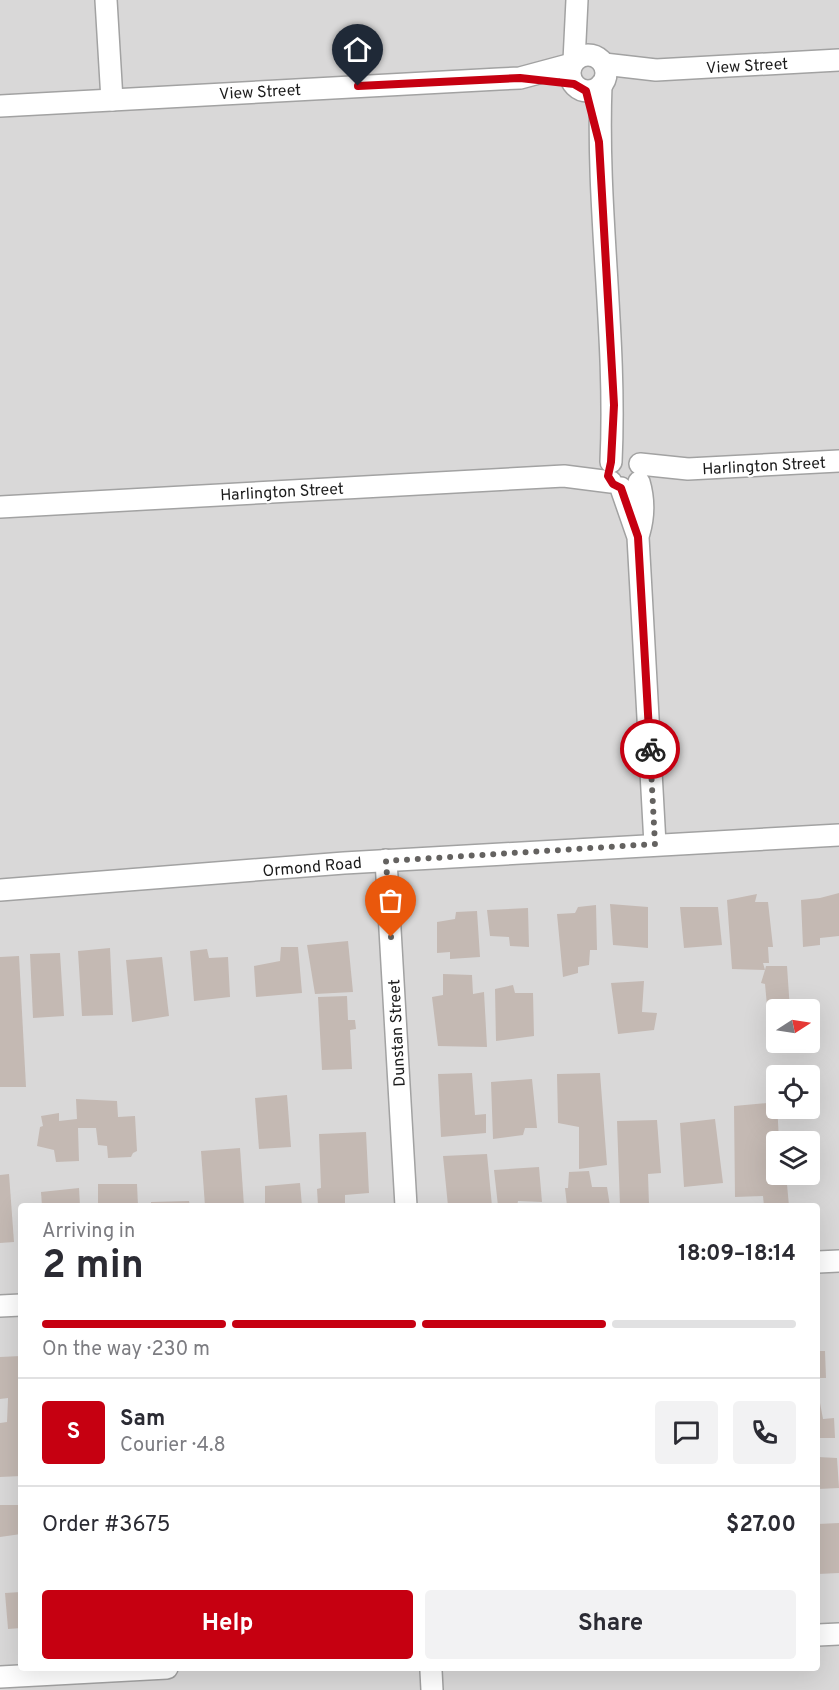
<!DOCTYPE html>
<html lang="en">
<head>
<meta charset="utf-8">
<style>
  body { margin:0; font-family:Overpass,sans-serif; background:#f2f2f3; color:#2b2b33; height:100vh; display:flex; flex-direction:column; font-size:22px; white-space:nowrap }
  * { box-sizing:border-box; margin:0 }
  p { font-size:20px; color:#7c7c81 }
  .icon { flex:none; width:33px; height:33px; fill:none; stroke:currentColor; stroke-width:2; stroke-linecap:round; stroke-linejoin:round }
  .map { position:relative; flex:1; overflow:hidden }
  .sheet { position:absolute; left:18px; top:1203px; width:802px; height:468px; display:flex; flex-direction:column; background:#fff; border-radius:6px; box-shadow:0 6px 24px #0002 }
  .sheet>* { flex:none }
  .needle { width:39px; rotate:78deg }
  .controls { position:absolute; left:766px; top:999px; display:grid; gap:12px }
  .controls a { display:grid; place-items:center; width:54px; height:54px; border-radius:6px; background:#fff; box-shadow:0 6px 24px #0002; font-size:30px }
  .pin { position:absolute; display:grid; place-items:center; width:51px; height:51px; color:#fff; margin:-62px -26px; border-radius:50% 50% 50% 0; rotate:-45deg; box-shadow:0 0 6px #0007 }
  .pin .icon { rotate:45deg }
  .courier { position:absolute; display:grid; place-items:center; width:60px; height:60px; margin:-30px; border:4px solid #c60011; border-radius:50%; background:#fff; color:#222; box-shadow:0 2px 8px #0007 }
  .head em { font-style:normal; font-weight:700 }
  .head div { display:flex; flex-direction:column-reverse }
  .head { display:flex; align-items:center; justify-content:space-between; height:102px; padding:0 24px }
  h1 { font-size:39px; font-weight:700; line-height:45px }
  .bar { display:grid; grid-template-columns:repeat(4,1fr); gap:9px 6px; align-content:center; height:72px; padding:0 24px }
  .bar i { height:8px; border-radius:4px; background:#e1e1e2 }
  .bar .selected { background:#c60011 }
  .bar p { grid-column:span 4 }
  .line { display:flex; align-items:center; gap:15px; padding:0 24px; border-top:2px solid #e1e1e2 }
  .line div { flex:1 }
  .round { display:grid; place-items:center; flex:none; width:63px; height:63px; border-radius:6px; background:#f2f2f3 }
  .cta { display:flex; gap:12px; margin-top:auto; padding:12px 24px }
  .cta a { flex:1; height:69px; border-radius:6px; background:#c60011; color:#fff; font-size:24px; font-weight:700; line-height:69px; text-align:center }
  .cta a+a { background:#f2f2f3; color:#2b2b33 }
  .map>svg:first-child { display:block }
  .residential { fill:#d9d8d8; fill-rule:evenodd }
  .building { fill:#c4b9b3 }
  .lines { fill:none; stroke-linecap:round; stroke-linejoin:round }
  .street-casing { stroke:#a2a2a2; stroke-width:24 }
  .street { stroke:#fff; stroke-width:21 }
  .done { stroke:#646260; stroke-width:6; stroke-dasharray:0 10.8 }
  .route { stroke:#c60011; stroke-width:8 }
  .labels { text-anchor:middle; stroke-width:4.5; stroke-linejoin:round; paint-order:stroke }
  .street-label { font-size:16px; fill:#1b1b1b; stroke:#fff }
</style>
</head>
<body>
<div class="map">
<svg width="839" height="1690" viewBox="0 0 839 1690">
  <rect width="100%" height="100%" fill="#ede7e0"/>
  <path class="residential" d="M0,0H839V1690H0ZM777,1010H810V1042H777ZM777,1076H810V1108H777ZM777,1142H810V1174H777ZM21,1206H818V1668H21Z"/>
  <g class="building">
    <polygon points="839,893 839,936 820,938 820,945 803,947 801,900 820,898"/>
    <polygon points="757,894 755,902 768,902 773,947 768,947 769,963 763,963 765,970 766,966 787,966 790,1010 777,1010 777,1016 768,1016 765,984 761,983 765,970 732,969 727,900"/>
    <polygon points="610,904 648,907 648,948 613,945"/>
    <polygon points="596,905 597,950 590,950 589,965 578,967 578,973 563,977 557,914 575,913 578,907"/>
    <polygon points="680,907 718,907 722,945 684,948"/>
    <polygon points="528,908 529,947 510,946 509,937 490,936 487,910"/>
    <polygon points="477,911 480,957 450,959 450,952 437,953 437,922 455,919 456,912"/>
    <polygon points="348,941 353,992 315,994 307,945"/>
    <polygon points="281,947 298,947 302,993 256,997 254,966 280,961"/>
    <polygon points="110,948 113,1015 82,1016 78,951"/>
    <polygon points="207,949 209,958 228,957 230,997 194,1001 190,951"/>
    <polygon points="60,953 64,1016 33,1018 30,954"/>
    <polygon points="19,956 26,1087 0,1087 0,957"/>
    <polygon points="162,957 169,1016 132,1022 126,960"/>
    <polygon points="443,974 472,975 473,994 484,992 487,1047 438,1046 432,997 443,995"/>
    <polygon points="644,981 642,1012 657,1013 654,1030 618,1034 611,983"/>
    <polygon points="513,985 515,993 533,993 534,1036 496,1041 495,989"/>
    <polygon points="347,996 348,1020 355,1020 356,1029 350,1030 352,1069 322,1070 318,997"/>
    <polygon points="472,1073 475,1115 486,1114 486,1133 441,1137 438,1074"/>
    <polygon points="600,1073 607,1165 579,1169 579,1127 558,1123 557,1074"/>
    <polygon points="532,1079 537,1128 525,1128 523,1135 493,1139 491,1082"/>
    <polygon points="287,1095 291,1147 259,1149 255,1098"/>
    <polygon points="76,1099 117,1101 118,1117 135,1116 137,1151 133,1153 131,1157 108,1158 107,1146 98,1145 96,1128 78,1128 79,1161 56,1162 54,1150 37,1146 40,1127 43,1126 41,1116 59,1113 59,1121 77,1119"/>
    <polygon points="777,1102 779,1142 777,1142 777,1174 786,1174 789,1206 764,1206 763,1196 735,1197 734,1106"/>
    <polygon points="715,1119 723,1183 684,1187 680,1123"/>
    <polygon points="657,1120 661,1173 648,1174 649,1205 620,1206 617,1121"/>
    <polygon points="366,1132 369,1193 345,1195 345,1206 318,1206 317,1189 321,1188 319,1134"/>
    <polygon points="240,1148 244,1206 205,1206 201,1151"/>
    <polygon points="487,1154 492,1206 448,1206 443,1156"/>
    <polygon points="539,1167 542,1202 518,1201 517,1206 498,1206 494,1170"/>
    <polygon points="589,1171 592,1187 607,1187 610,1206 567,1206 565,1188 568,1188 569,1172"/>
    <polygon points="9,1174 14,1242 0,1243 0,1175"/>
    <polygon points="300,1183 302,1206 265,1206 265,1186"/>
    <polygon points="98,1184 137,1184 138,1206 98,1206"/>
    <polygon points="79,1188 80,1206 42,1206 41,1192"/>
    <polygon points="189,1201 190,1206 151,1206 151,1202"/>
    <polygon points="818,1351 825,1351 826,1378 818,1378"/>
    <polygon points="21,1356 21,1476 0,1477 0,1423 7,1422 8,1398 0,1399 0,1357"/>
    <polygon points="818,1403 820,1403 823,1419 834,1418 835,1438 818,1438"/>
    <polygon points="818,1457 837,1458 839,1488 818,1489"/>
    <polygon points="0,1505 21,1505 21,1534 0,1537"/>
    <polygon points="839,1523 839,1573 818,1574 818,1524"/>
    <polygon points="21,1592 21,1628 8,1629 5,1593"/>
  </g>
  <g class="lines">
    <defs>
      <g id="street">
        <polyline points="106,0 112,100"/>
        <circle cx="588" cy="73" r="18"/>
        <polyline points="574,61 577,0"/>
        <polyline points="604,64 656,70 839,60"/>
        <path d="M601,85C596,210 617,336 611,462"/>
        <polyline points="0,106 499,79 520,78 572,64"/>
        <polyline points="640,464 688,469 839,461"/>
        <path d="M639,482C644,499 644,516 639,533"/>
        <polyline points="621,488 638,537 655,844"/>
        <polyline points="0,507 564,476 611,482"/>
        <polyline points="386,860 406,1206"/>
        <polyline points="0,890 344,863 839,835"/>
        <polyline points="818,1262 839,1261"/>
        <polyline points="0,1306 21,1305"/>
        <polyline points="818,1635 839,1634"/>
        <polyline points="431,1671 432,1690"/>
        <polyline points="0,1677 167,1668"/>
      </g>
    </defs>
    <use href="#street" class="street-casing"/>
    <use href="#street" class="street"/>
  </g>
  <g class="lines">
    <polyline class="done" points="391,937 386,861 655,844 650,749"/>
    <polyline class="route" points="358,86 520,78 574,84 586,91 599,142 614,405 611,462 608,476 613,484 621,488 638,537 650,749"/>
  </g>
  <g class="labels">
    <g class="street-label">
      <text transform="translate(747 65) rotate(-3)" y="6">View Street</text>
      <text transform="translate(260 91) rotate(-3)" y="6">View Street</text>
      <text transform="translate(764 465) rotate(-3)" y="6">Harlington Street</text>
      <text transform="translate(282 491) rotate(-3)" y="6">Harlington Street</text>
      <text transform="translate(312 866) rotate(-5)" y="6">Ormond Road</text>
      <text transform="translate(396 1033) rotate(-93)" y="6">Dunstan Street</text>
    </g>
  </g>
</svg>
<div class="controls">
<a><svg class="needle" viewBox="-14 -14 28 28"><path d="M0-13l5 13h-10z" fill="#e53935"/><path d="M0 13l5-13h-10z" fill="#7c7c81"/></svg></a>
<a><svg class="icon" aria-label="locate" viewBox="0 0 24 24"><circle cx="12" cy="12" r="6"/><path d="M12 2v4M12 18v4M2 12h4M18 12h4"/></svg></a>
<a><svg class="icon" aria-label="layers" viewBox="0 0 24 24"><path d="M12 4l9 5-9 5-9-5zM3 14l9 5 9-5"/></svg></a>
</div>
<div class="pin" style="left:391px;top:937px;background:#ea580c"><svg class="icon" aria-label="bag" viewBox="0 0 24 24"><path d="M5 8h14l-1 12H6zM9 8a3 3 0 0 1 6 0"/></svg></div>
<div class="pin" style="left:358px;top:86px;background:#1f2937"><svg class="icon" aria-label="home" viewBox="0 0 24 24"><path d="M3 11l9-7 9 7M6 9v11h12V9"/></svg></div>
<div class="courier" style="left:650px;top:749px"><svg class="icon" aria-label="bike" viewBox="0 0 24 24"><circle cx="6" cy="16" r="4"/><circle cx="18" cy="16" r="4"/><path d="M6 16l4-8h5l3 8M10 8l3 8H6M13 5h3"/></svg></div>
<section class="sheet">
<div class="head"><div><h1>2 min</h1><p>Arriving in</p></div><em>18:09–18:14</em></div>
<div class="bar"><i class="selected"></i><i class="selected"></i><i class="selected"></i><i></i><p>On the way · 230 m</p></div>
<div class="line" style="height:108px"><b class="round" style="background:#c60011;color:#fff">S</b><div><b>Sam</b><p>Courier · 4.8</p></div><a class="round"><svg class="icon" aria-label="chat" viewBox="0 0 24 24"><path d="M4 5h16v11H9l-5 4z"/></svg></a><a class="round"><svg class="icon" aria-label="phone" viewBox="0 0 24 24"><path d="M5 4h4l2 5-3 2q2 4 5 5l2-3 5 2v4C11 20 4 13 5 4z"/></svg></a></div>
<div class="line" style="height:78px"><div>Order #3675</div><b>$27.00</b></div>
<div class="cta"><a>Help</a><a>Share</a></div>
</section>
</div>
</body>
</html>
